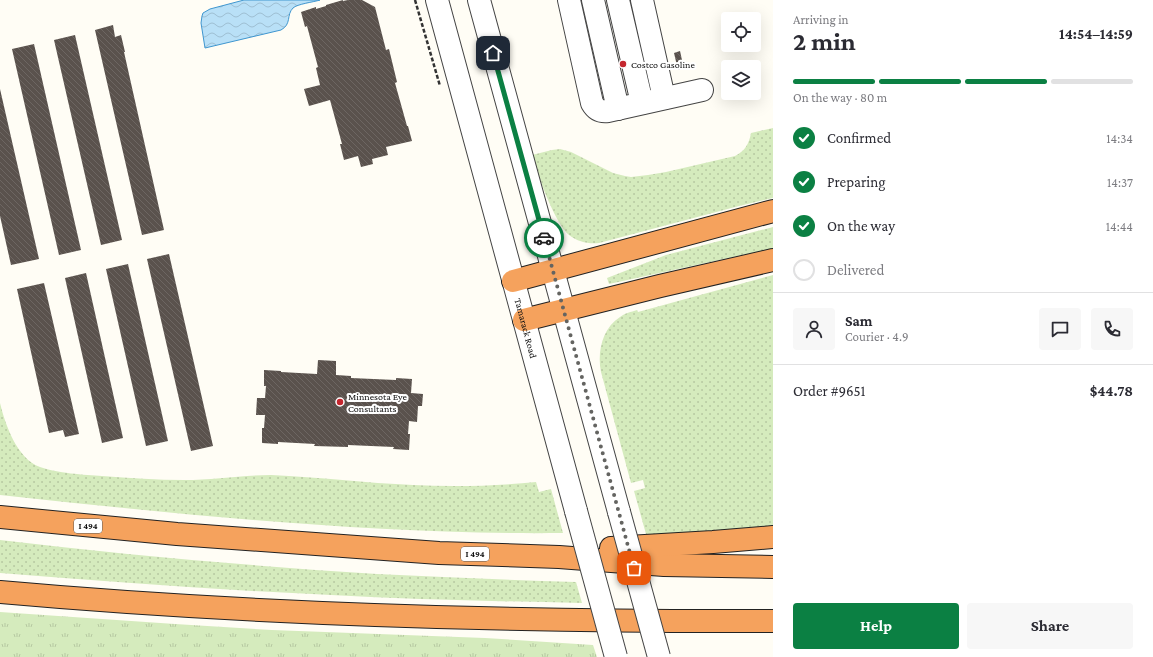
<!DOCTYPE html>
<html lang="en">
<head>
<meta charset="utf-8">
<style>
  body { margin:0; font-family:"Crimson Pro",serif; background:#f7f7f7; color:#2b2b33; height:100vh; display:flex; flex-direction:column; font-size:15px; white-space:nowrap }
  * { box-sizing:border-box; margin:0 }
  p { font-size:13px; color:#7c7c81 }
  .icon { flex:none; width:22px; height:22px; fill:none; stroke:currentColor; stroke-width:2; stroke-linecap:round; stroke-linejoin:round }
  .map { position:relative; flex:1; overflow:hidden }
  .sheet { display:flex; flex-direction:column; background:#fff; width:380px }
  .sheet>* { flex:none }
  .controls { position:absolute; left:721px; top:12px; display:grid; gap:8px }
  .controls a { display:grid; place-items:center; width:40px; height:40px; border-radius:4px; background:#fff; box-shadow:0 4px 16px #0002; font-size:20px }
  .pin { position:absolute; display:grid; place-items:center; width:34px; height:34px; color:#fff; margin:-17px; border-radius:8px; box-shadow:0 2px 6px #0006 }
  .courier { position:absolute; display:grid; place-items:center; width:40px; height:40px; margin:-20px; border:3px solid #0b8043; border-radius:50%; background:#fff; color:#222; box-shadow:0 1px 5px #0007 }
  .summary em { font-style:normal; font-weight:700 }
  .summary div { display:flex; flex-direction:column-reverse }
  .summary { display:flex; align-items:center; justify-content:space-between; height:68px; padding:0 20px }
  h1 { font-size:26px; font-weight:700; line-height:30px }
  .bar { display:grid; grid-template-columns:repeat(4,1fr); gap:6px 4px; align-content:center; height:48px; padding:0 20px }
  .bar i { height:5px; border-radius:3px; background:#e1e1e2 }
  .bar .selected { background:#0b8043 }
  .bar p { grid-column:span 4 }
  .line { display:flex; align-items:center; gap:10px; padding:0 20px; border-top:1px solid #e1e1e2 }
  .line div { flex:1 }
  .round { display:grid; place-items:center; flex:none; width:42px; height:42px; border-radius:4px; background:#f7f7f7 }
  ol { padding:0 20px; list-style:none }
  li { display:flex; align-items:center; gap:12px; height:44px }
  li p { margin-inline-start:auto }
  li .icon { padding:4px; border-radius:50%; background:#0b8043; color:#fff; stroke-width:4 }
  li:last-child { color:#7c7c81 }
  li i { width:22px; height:22px; border:2px solid #e1e1e2; border-radius:50% }
  .primary-button { display:flex; gap:8px; margin-top:auto; padding:8px 20px }
  .primary-button a { flex:1; height:46px; border-radius:4px; background:#0b8043; color:#fff; font-size:16px; font-weight:700; line-height:46px; text-align:center }
  .primary-button a+a { background:#f7f7f7; color:#2b2b33 }
  main { display:flex; flex:1; min-height:0 }
  .map>svg:first-child { display:block }
  .grass { fill:url(#grass-dots) }
  .park { fill:url(#park-tufts) }
  .water { fill:url(#water-waves); stroke:#3f96cf }
  .building { fill:url(#building-back-hatch) }
  .lines { fill:none; stroke-linecap:round; stroke-linejoin:round }
  .minor-casing { stroke:#444; stroke-width:24 }
  .highway-casing { stroke:#222; stroke-width:24 }
  .path { stroke:#333; stroke-width:2.5; stroke-dasharray:4 2; stroke-linecap:butt }
  .minor { stroke:#fff; stroke-width:22 }
  .highway { stroke:#f5a25d; stroke-width:22 }
  .minor-bridge-casing { stroke:#444; stroke-width:24; stroke-linecap:butt }
  .minor-bridge { stroke:#fff; stroke-width:22 }
  .done { stroke:#646461; stroke-width:4; stroke-dasharray:0 7.2 }
  .route { stroke:#0b8043; stroke-width:5 }
  .poi-dot { fill:#c4262e; stroke:#fff; stroke-width:1.5 }
  .labels { text-anchor:middle; stroke-width:4; stroke-linejoin:round; paint-order:stroke }
  .shield { fill:#fff; stroke:#585858; stroke-width:1 }
  .shield-label { font-size:9px; font-weight:bold; fill:#111 }
  .poi-label { font-size:10px; fill:#111; stroke:#fff; text-anchor:start }
  .street-label { font-size:10px; fill:#111; stroke:#fff }
</style>
</head>
<body>
<main>
<div class="map">
<svg width="773" height="657" viewBox="0 0 773 657">
  <defs>
    <pattern id="grass-dots" width="8" height="8" patternUnits="userSpaceOnUse"><rect width="8" height="8" fill="#d5ebbd"/><path d="M2 2h.1M6 6h.1" fill="none" stroke="#b6c8a1" stroke-width="1.8" stroke-linecap="round"/></pattern>
    <pattern id="park-tufts" width="24" height="20" patternUnits="userSpaceOnUse"><rect width="24" height="20" fill="#d5ebbd"/><path d="M3 7l-1-3M5 7V3M7 7l1-3M15 17l-1-3M17 17v-4M19 17l1-3" fill="none" stroke="#b6c8a1"/></pattern>
    <pattern id="water-waves" width="16" height="10" patternUnits="userSpaceOnUse"><rect width="16" height="10" fill="#b9e0f7"/><path d="M0 5q4-4 8 0t8 0" fill="none" stroke="#9ebfd3"/></pattern>
    <pattern id="building-back-hatch" width="6" height="6" patternUnits="userSpaceOnUse"><rect width="6" height="6" fill="#5a524d"/><path d="M-1 5l2 2M0 0l6 6M5-1l2 2" fill="none" stroke="#6d6662"/></pattern>
  </defs>
  <rect width="100%" height="100%" fill="#fffdf5"/>
  <g class="grass">
    <path d="M773,128V198L739,206L599,243C588,244 578,242 569,235C554,222 538,175 532,155L552,150L560,149L571,152L613,173L625,176L631,177L648,175L666,172L735,156C745,151 749,144 751,133Z"/>
    <polygon points="773,227 773,249 742,255 609,284 607,278 666,255"/>
    <path d="M773,275V529L691,534H646L634,491L645,488L643,480L631,483L601,372C597,353 602,328 620,317C625,313 631,312 637,310L638,312Z"/>
    <path d="M0,403C5,424 17,459 40,467C56,473 85,475 102,476C130,478 157,480 184,480C213,480 242,475 271,475C319,477 366,483 413,485C454,487 495,486 536,482L539,492L551,489L563,533C375,535 187,515 0,495Z"/>
    <path d="M0,540C125,555 251,566 377,574C443,577 510,580 576,582L582,603C498,601 415,600 331,595C221,590 110,582 0,573Z"/>
  </g>
  <polygon class="park" points="0,612 175,624 272,630 485,638 593,645 597,657 0,657"/>
  <path class="water" d="M244,0H320C314,2 297,4 293,8C286,15 292,24 281,30L205,48L201,23L202,16L203,13L210,9Z"/>
  <g class="building">
    <polygon points="343,0 343,1 348,0 362,0 375,7 386,50 389,49 397,82 395,83 407,126 408,126 412,141 386,147 388,155 372,159 373,164 361,167 358,156 344,160 340,144 342,144 330,100 309,106 304,89 320,85 316,68 318,67 307,26 305,27 301,12 316,7 316,9 326,6 326,5"/>
    <polygon points="113,25 115,37 121,35 125,52 124,52 164,230 142,235 95,30"/>
    <polygon points="75,35 122,240 101,245 54,40"/>
    <polygon points="34,44 81,250 59,255 12,49"/>
    <polygon points="680,51 684,69 678,70 674,53"/>
    <polygon points="0,89 39,259 11,265 0,216"/>
    <polygon points="169,254 213,446 191,451 147,259"/>
    <polygon points="128,264 168,441 146,446 106,269"/>
    <polygon points="86,273 123,438 102,443 65,278"/>
    <polygon points="44,283 79,434 65,437 63,430 49,433 17,289"/>
    <polygon points="318,360 336,361 336,375 351,376 351,378 396,380 396,378 412,379 411,393 423,394 422,406 418,406 417,422 409,421 408,434 410,434 409,450 393,449 394,447 348,445 348,447 314,446 315,444 278,442 278,444 262,443 262,428 264,428 265,415 256,415 257,398 265,398 266,386 264,386 264,370 281,371 281,372 317,374"/>
  </g>
  <g class="lines">
    <defs>
      <g id="minor">
        <path id="s1" d="M437,0L576,511"/>
        <polyline points="479,0 619,512"/>
        <path d="M569,0L592,103C596,110 600,112 608,111L702,90"/>
        <polyline points="593,0 618,109"/>
        <polyline points="618,0 642,103"/>
        <polyline points="642,0 664,98"/>
      </g>
      <g id="highway">
        <polyline points="513,281 773,211"/>
        <polyline points="524,320 660,286 773,260"/>
        <polyline points="0,517 177,534 439,553 559,557 664,565 773,567"/>
        <polyline points="611,548 713,542 773,537"/>
        <path d="M0,592C257,615 515,622 773,621"/>
      </g>
    </defs>
    <use href="#minor" class="minor-casing"/>
    <use href="#highway" class="highway-casing"/>
    <polyline class="path" points="415,0 440,86"/>
    <use href="#minor" class="minor"/>
    <use href="#highway" class="highway"/>
    <defs>
      <g id="minor-bridge">
        <polyline points="576,511 616,657"/>
        <polyline points="619,512 659,657"/>
      </g>
    </defs>
    <use href="#minor-bridge" class="minor-bridge-casing"/>
    <use href="#minor-bridge" class="minor-bridge"/>
  </g>
  <g class="lines">
    <polyline class="done" points="544,238 634,568"/>
    <polyline class="route" points="493,53 544,238"/>
  </g>
  <g class="poi-dot">
    <circle cx="623" cy="64" r="4"/>
    <circle cx="340" cy="402" r="4"/>
  </g>
  <g class="labels">
    <g class="shield">
      <rect x="74" y="519" width="28" height="14" rx="3"/>
      <rect x="461" y="547" width="28" height="14" rx="3"/>
    </g>
    <g class="shield-label">
      <text x="88" y="529">I 494</text>
      <text x="475" y="557">I 494</text>
    </g>
    <g class="poi-label">
      <text x="631" y="68">Costco Gasoline</text>
      <text x="348" y="400">Minnesota Eye<tspan x="348" dy="12">Consultants</tspan></text>
    </g>
    <g class="street-label">
      <text dy="4" stroke="none"><textPath href="#s1" startOffset="340">Tamarack Road</textPath></text>
    </g>
  </g>
</svg>
<div class="controls">
<a><svg class="icon" aria-label="locate" viewBox="0 0 24 24"><circle cx="12" cy="12" r="6"/><path d="M12 2v4M12 18v4M2 12h4M18 12h4"/></svg></a>
<a><svg class="icon" aria-label="layers" viewBox="0 0 24 24"><path d="M12 4l9 5-9 5-9-5zM3 14l9 5 9-5"/></svg></a>
</div>
<div class="pin" style="left:634px;top:568px;background:#ea580c"><svg class="icon" aria-label="bag" viewBox="0 0 24 24"><path d="M5 8h14l-1 12H6zM9 8a3 3 0 0 1 6 0"/></svg></div>
<div class="pin" style="left:493px;top:53px;background:#1f2937"><svg class="icon" aria-label="home" viewBox="0 0 24 24"><path d="M3 11l9-7 9 7M6 9v11h12V9"/></svg></div>
<div class="courier" style="left:544px;top:238px"><svg class="icon" aria-label="car" viewBox="0 0 24 24"><path d="M5 17H2v-5l4-1 3-4h7l3 4 3 1v5h-3M9 17h6M6 11h13"/><circle cx="7" cy="17" r="2"/><circle cx="17" cy="17" r="2"/></svg></div>
</div>
<section class="sheet">
<div class="summary"><div><h1>2 min</h1><p>Arriving in</p></div><em>14:54–14:59</em></div>
<div class="bar"><i class="selected"></i><i class="selected"></i><i class="selected"></i><i></i><p>On the way · 80 m</p></div>
<ol>
<li><svg class="icon" aria-label="check" viewBox="0 0 24 24"><path d="M5 12l5 5 9-10"/></svg>Confirmed<p>14:34</p></li>
<li><svg class="icon" aria-label="check" viewBox="0 0 24 24"><path d="M5 12l5 5 9-10"/></svg>Preparing<p>14:37</p></li>
<li><svg class="icon" aria-label="check" viewBox="0 0 24 24"><path d="M5 12l5 5 9-10"/></svg>On the way<p>14:44</p></li>
<li><i></i>Delivered</li>
</ol>
<div class="line" style="height:72px"><a class="round"><svg class="icon" aria-label="person" viewBox="0 0 24 24"><circle cx="12" cy="8" r="4"/><path d="M4 21q1-7 8-7t8 7"/></svg></a><div><b>Sam</b><p>Courier · 4.9</p></div><a class="round"><svg class="icon" aria-label="chat" viewBox="0 0 24 24"><path d="M4 5h16v11H9l-5 4z"/></svg></a><a class="round"><svg class="icon" aria-label="phone" viewBox="0 0 24 24"><path d="M5 4h4l2 5-3 2q2 4 5 5l2-3 5 2v4C11 20 4 13 5 4z"/></svg></a></div>
<div class="line" style="height:52px"><div>Order #9651</div><b>$44.78</b></div>
<div class="primary-button"><a>Help</a><a>Share</a></div>
</section>
</main>
</body>
</html>
